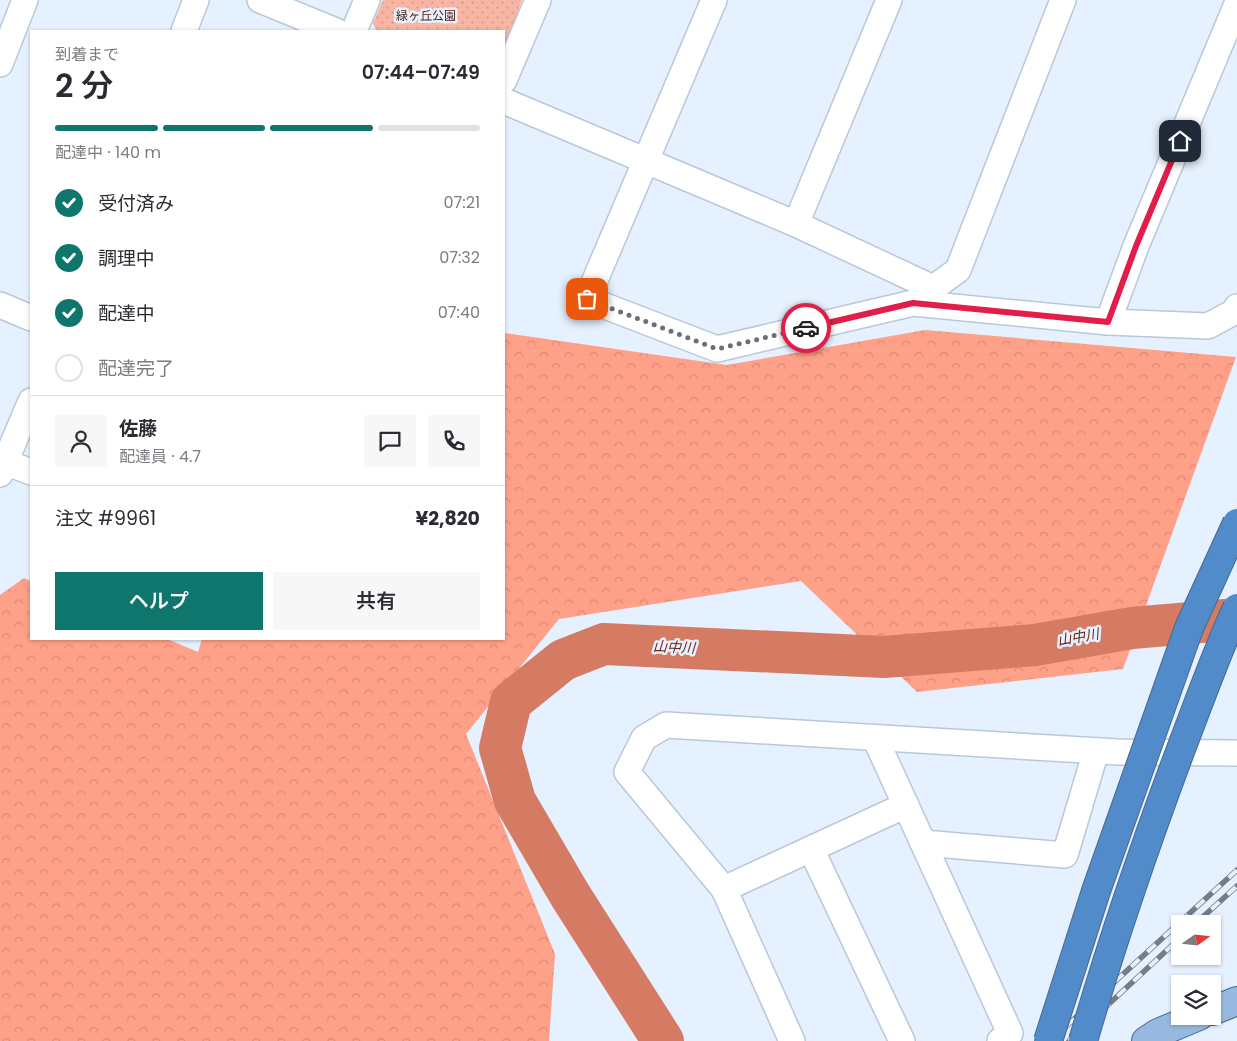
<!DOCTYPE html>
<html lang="ja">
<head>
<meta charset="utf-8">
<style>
  body { margin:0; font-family:Poppins,"Noto Sans JP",sans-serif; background:#f7f7f7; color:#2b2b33; height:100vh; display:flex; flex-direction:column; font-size:19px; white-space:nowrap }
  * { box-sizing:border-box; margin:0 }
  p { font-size:16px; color:#7c7c81 }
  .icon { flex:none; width:28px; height:28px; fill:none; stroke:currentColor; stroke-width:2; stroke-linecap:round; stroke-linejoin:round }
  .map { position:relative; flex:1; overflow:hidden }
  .side { position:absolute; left:30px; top:30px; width:475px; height:610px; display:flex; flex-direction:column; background:#fff; border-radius:0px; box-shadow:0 1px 4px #0004 }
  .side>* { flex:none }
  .needle { width:32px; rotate:75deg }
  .buttons { position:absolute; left:1171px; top:915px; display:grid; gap:10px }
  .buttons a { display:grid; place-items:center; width:50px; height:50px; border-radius:0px; background:#fff; box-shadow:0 1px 4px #0004; font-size:25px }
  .pin { position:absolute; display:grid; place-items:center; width:42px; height:42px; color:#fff; margin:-21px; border-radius:10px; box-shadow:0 2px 8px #0006 }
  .courier { position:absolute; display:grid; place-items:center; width:50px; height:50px; margin:-25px; border:4px solid #e11d48; border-radius:50%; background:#fff; color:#222; box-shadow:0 1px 6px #0007 }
  .headline em { font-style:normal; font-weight:600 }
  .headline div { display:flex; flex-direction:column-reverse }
  .headline { display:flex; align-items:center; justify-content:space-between; height:85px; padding:0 25px }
  h1 { font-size:32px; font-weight:600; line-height:38px }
  .bar { display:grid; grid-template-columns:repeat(4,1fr); gap:8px 5px; align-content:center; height:60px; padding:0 25px }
  .bar i { height:6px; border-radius:4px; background:#e1e1e2 }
  .bar .on { background:#0f766e }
  .bar p { grid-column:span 4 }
  .line { display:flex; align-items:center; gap:12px; padding:0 25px; border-top:1px solid #e1e1e2 }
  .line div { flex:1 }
  .round { display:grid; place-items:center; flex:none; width:52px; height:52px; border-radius:0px; background:#f7f7f7 }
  ol { padding:0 25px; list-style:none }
  li { display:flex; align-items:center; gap:15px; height:55px }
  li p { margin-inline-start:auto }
  li .icon { padding:5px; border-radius:50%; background:#0f766e; color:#fff; stroke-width:4 }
  li:last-child { color:#7c7c81 }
  li i { width:28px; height:28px; border:2px solid #e1e1e2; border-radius:50% }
  .cta { display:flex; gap:10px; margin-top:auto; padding:10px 25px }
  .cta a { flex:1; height:58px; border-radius:0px; background:#0f766e; color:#fff; font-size:20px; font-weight:600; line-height:58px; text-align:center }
  .cta a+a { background:#f7f7f7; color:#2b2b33 }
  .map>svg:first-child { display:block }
  .grass { fill:url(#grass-dots) }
  .forest { fill:url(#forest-crowns) }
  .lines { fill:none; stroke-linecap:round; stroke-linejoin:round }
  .river { stroke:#d57a63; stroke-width:42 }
  .minor-casing { stroke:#b9c8d8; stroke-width:28 }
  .major-casing { stroke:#436994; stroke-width:30 }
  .minor { stroke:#fff; stroke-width:25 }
  .major { stroke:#97b9df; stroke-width:28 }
  .rail-casing { stroke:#757d86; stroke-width:5.5 }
  .rail { stroke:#e6f1ff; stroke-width:4; stroke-dasharray:11; stroke-linecap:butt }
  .highway-bridge-casing { stroke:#436994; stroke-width:30; stroke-linecap:butt }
  .highway-bridge { stroke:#528bc9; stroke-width:28 }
  .done { stroke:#697079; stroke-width:5; stroke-dasharray:0 9 }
  .route { stroke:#e11d48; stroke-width:6 }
  .labels { text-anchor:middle; stroke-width:5; stroke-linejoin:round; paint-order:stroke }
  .park-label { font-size:12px; fill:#531a0b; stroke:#e6f1ff }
  .water-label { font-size:14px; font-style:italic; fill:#701e08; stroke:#e6f1ff }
</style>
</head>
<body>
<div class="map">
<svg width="1237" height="1041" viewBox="0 0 1237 1041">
  <defs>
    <pattern id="grass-dots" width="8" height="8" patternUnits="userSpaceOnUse" patternTransform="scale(1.25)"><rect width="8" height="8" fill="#f8b5a3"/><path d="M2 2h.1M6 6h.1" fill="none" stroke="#d49c8d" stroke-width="1.8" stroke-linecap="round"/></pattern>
    <pattern id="forest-crowns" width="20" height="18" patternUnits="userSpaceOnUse" patternTransform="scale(1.25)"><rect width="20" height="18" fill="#ffa088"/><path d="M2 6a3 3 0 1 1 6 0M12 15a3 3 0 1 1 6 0" fill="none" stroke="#da8a76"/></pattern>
  </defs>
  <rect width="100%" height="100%" fill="#e6f1ff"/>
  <polygon class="grass" points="383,0 522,0 504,52 504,31 376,31 373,23"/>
  <polygon class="forest" points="925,330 1236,357 1123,669 917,692 801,581 559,619 466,734 555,954 549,1041 0,1041 0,595 24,578 31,581 31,639 167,639 198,652 202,639 504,639 504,333 727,365"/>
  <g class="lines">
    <polyline class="river" points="663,1041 570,895 515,801 500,748 511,702 563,660 604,644 884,657 1035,645 1132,628 1237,619"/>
    <defs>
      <g id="minor">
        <polyline points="260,0 336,31"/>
        <polyline points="714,0 587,299 717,349 913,303 1108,322 1208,326 1234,312 1237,307"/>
        <polyline points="184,31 196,0"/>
        <polyline points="354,31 367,0"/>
        <polyline points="0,64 25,0"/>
        <polyline points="504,80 538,0"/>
        <polyline points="504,101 796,224 933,288"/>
        <polyline points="796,224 889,0"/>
        <polyline points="921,297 958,270 1063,0"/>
        <polyline points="0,305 31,318"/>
        <polyline points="1108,322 1136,246 1237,4"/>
        <polyline points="5,462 31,472"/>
        <polyline points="0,474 31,401"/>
        <polyline points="875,738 1010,1033 1000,1041"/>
        <polyline points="923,843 1065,855 1096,751"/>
        <polyline points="811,849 902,1041"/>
        <polyline points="724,889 906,805"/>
        <polyline points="792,1041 724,889 627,772 644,738 666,725 1118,752 1237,753"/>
      </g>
      <g id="major">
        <polyline points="1212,1011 1237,1001"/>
        <polyline points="1146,1041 1158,1033 1199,1016"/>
      </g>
    </defs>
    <use href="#minor" class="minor-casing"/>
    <use href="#major" class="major-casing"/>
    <use href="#minor" class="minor"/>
    <use href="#major" class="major"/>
    <defs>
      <g id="rail">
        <polyline points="1195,924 1237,886"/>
        <polyline points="1050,1041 1237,870"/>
        <polyline points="1069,1041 1180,938"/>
      </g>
    </defs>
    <use href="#rail" class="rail-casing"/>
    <use href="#rail" class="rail"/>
    <defs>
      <g id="highway-bridge">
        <polyline points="1048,1041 1096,891 1189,628 1237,523"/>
        <path d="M1083,1041C1112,942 1145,845 1181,749C1199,702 1216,654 1237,608"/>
      </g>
    </defs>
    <use href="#highway-bridge" class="highway-bridge-casing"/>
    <use href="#highway-bridge" class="highway-bridge"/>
  </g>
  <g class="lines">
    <polyline class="done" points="587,299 717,349 806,328"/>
    <polyline class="route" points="806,328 913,303 1108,322 1136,246 1180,141"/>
  </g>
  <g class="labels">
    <g class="park-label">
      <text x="426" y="20">緑ヶ丘公園</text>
    </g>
    <g class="water-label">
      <text transform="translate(1078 637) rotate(-10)" y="5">山中川</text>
      <text transform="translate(674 647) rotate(3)" y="5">山中川</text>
    </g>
  </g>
</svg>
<div class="buttons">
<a><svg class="needle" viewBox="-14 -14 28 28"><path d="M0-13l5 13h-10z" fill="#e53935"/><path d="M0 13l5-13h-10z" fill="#7c7c81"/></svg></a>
<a><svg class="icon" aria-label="layers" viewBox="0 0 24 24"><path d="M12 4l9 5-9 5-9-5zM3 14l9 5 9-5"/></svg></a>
</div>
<div class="pin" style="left:587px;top:299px;background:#ea580c"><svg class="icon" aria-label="bag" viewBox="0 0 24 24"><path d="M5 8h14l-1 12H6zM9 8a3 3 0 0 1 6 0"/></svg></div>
<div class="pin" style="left:1180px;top:141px;background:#1f2937"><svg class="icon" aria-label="home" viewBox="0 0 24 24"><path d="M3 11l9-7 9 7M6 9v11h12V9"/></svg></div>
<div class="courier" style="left:806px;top:328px"><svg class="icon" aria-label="car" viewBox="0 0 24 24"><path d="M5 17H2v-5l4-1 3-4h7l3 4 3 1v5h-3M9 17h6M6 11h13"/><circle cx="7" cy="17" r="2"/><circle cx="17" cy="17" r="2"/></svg></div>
<section class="side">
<div class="headline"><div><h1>2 分</h1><p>到着まで</p></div><em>07:44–07:49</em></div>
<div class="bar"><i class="on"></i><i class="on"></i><i class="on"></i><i></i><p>配達中 · 140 m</p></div>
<ol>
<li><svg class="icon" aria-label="check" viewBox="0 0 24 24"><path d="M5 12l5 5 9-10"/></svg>受付済み<p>07:21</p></li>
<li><svg class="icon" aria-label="check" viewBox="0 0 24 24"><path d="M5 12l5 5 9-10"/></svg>調理中<p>07:32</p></li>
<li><svg class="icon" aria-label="check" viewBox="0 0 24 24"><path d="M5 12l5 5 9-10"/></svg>配達中<p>07:40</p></li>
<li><i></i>配達完了</li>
</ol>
<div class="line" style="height:90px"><a class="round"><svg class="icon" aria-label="person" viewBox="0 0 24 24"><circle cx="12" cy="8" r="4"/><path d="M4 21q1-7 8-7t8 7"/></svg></a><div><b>佐藤</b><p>配達員 · 4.7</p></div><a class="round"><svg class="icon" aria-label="chat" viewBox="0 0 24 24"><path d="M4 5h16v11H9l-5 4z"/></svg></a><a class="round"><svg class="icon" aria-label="phone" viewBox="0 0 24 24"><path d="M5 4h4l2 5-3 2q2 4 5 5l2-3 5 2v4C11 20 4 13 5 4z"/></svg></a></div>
<div class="line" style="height:65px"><div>注文 #9961</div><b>¥2,820</b></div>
<div class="cta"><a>ヘルプ</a><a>共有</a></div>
</section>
</div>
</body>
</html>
